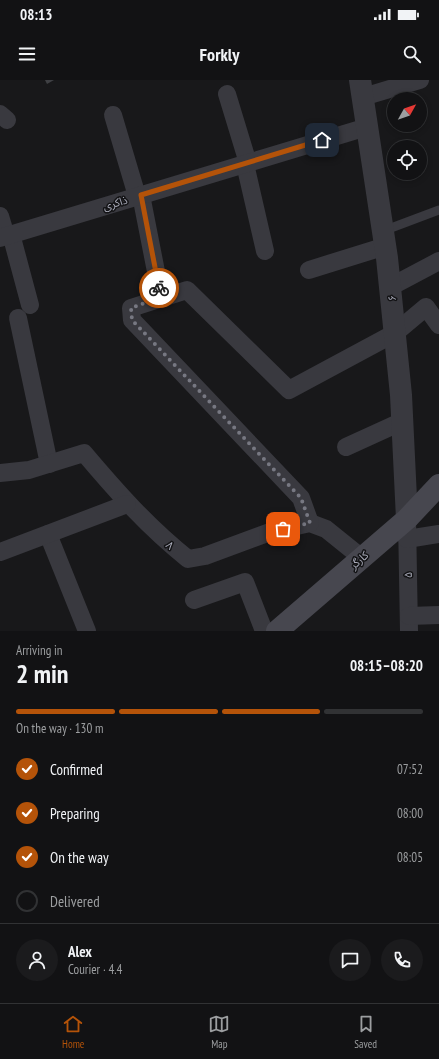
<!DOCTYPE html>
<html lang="en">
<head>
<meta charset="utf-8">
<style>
  body { margin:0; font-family:"PT Sans Narrow","Noto Sans Arabic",sans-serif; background:#1b1b1d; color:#f1f3f6; height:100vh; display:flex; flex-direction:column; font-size:15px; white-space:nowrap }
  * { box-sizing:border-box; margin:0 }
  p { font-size:13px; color:#9c9ea0 }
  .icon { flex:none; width:22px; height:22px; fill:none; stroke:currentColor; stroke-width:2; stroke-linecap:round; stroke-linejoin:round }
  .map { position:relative; height:551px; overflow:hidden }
  .drawer { display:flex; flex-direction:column; background:#121214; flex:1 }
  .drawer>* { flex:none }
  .needle { width:26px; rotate:50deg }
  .tools { position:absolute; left:387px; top:12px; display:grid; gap:8px }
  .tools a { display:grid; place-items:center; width:40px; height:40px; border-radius:50%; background:#121214; box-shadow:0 2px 6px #0003,0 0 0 1px #313234; font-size:20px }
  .pin { position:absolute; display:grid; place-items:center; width:34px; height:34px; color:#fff; margin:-17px; border-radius:8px; box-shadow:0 2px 6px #0006 }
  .courier { position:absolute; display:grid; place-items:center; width:40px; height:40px; margin:-20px; border:3px solid #b45309; border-radius:50%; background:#fff; color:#222; box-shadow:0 1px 5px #0007 }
  .summary em { font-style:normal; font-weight:700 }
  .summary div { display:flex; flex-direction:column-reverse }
  .summary { display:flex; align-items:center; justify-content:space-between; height:68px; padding:0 16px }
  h1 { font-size:26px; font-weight:700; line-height:30px }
  .bar { display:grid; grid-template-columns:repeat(4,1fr); gap:6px 4px; align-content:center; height:48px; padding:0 16px }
  .bar i { height:5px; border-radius:3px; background:#313234 }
  .bar .current { background:#b45309 }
  .bar p { grid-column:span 4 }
  .line { display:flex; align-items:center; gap:10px; padding:0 16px; border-top:1px solid #313234 }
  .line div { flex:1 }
  .round { display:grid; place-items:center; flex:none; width:42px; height:42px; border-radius:21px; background:#1b1b1d }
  ol { padding:0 16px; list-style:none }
  li { display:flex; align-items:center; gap:12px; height:44px }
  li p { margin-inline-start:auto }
  li .icon { padding:4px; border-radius:50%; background:#b45309; color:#fff; stroke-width:4 }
  li:last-child { color:#9c9ea0 }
  li i { width:22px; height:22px; border:2px solid #313234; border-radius:50% }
  .status { display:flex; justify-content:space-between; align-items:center; height:28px; padding:0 20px; background:#121214; direction:ltr }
  .status svg { height:11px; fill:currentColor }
  header { display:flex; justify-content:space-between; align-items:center; height:52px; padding:0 16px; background:#121214; font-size:18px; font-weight:700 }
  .tab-bar { display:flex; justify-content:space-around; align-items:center; height:56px; border-top:1px solid #313234; background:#121214; font-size:11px; color:#9c9ea0 }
  .tab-bar a { display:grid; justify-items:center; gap:2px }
  .tab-bar .current { color:#b45309 }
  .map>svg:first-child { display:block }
  .building { fill:#3f4044 }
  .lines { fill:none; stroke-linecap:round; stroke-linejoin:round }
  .service { stroke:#39393f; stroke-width:9 }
  .minor { stroke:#39393f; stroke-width:18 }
  .tertiary { stroke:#39393f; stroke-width:22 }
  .secondary { stroke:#47474f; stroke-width:22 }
  .done { stroke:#777882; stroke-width:4; stroke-dasharray:0 7.2 }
  .route { stroke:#b45309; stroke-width:5 }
  .labels { text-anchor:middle; stroke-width:3; stroke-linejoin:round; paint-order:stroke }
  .street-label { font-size:11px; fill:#aaacba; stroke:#131315 }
</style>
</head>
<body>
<div class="status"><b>08:13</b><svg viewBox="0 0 49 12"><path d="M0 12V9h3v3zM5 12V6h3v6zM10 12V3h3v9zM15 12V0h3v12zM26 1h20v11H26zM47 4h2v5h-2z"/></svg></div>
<header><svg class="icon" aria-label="menu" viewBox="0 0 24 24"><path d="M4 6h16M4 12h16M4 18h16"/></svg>Forkly<svg class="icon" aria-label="search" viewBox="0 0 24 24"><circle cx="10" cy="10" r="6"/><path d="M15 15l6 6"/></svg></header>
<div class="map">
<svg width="439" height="551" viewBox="0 0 439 551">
  <rect width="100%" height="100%" fill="#18181a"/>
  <polygon class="building" points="45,0 54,0 47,4"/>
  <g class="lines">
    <polyline class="service" points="383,151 439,130"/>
    <g class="minor">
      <polyline points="227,14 248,83"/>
      <polyline points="363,17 420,0"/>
      <polyline points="0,34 7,40"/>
      <polyline points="113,35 137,116"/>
      <polyline points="245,84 265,171"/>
      <polyline points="141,115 161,217"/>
      <polyline points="0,136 6,156"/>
      <polyline points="11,154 30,225"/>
      <polyline points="0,158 367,47"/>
      <polyline points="309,190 386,166"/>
      <polyline points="390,207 439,181"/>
      <polyline points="18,238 49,384"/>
      <polyline points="346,367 403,341"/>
      <path d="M0,393L29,390L84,373C117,412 148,447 188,479L205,476L270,452L310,443L326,449L362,478"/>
      <polyline points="407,439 409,551"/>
      <polyline points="310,443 301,418 132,240 131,228 187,210 289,310 395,253 426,227 439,245"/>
      <polyline points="48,454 87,551"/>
      <polyline points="407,459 439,454"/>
      <polyline points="0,472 127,424"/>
      <polyline points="194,520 245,502 264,551"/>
      <polyline points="409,536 439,535"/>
    </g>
    <polyline class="tertiary" points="360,0 387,178 401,315 407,439"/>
    <polyline class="secondary" points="277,551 407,439 439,405"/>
  </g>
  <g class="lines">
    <polyline class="done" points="159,208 161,217 131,228 132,240 301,418 310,443 283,449"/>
    <polyline class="route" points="159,208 141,115 322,60"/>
  </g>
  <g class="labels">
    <g class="street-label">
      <text transform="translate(115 123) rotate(-17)" y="4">ذاکری</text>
      <text transform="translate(392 218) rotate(-96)" y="4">۶</text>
      <text transform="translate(170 465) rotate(39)" y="4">۸</text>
      <text transform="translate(359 480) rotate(-41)" y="4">کارگر</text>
      <text transform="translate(408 495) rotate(-91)" y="4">۵</text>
    </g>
  </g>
</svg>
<div class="tools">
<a><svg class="needle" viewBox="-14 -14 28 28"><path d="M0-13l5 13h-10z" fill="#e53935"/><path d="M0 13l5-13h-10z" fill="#9c9ea0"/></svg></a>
<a><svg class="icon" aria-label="locate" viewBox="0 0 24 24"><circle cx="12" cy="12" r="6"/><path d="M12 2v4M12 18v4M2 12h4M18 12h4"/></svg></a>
</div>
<div class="pin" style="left:283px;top:449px;background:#ea580c"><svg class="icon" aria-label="bag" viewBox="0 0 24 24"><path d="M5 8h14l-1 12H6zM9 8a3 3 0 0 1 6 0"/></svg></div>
<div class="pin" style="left:322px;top:60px;background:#1f2937"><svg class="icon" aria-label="home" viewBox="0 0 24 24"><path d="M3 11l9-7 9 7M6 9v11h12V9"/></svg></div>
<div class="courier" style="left:159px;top:208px"><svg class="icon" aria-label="bike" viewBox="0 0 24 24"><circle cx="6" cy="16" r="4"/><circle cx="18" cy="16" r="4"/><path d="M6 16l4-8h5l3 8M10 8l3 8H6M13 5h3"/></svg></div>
</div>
<section class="drawer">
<div class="summary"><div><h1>2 min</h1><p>Arriving in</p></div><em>08:15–08:20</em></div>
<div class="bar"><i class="current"></i><i class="current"></i><i class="current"></i><i></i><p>On the way · 130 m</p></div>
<ol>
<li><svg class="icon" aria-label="check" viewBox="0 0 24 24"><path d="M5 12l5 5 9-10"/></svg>Confirmed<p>07:52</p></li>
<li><svg class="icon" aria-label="check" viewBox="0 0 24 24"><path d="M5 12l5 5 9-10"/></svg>Preparing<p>08:00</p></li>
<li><svg class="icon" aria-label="check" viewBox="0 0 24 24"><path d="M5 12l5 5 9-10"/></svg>On the way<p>08:05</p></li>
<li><i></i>Delivered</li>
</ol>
<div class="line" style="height:72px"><a class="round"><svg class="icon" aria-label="person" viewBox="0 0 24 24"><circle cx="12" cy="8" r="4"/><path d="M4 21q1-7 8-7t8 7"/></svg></a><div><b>Alex</b><p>Courier · 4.4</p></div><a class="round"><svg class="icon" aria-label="chat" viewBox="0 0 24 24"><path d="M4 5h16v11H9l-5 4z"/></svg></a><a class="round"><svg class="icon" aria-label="phone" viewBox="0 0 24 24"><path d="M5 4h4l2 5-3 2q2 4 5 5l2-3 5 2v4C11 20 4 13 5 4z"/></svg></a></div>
</section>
<nav class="tab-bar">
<a class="current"><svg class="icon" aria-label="home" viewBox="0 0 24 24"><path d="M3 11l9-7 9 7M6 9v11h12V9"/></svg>Home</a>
<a><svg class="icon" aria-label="map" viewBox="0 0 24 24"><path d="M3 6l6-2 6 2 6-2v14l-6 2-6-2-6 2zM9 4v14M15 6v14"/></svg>Map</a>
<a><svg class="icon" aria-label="saved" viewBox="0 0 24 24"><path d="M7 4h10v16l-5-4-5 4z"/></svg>Saved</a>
</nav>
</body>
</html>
